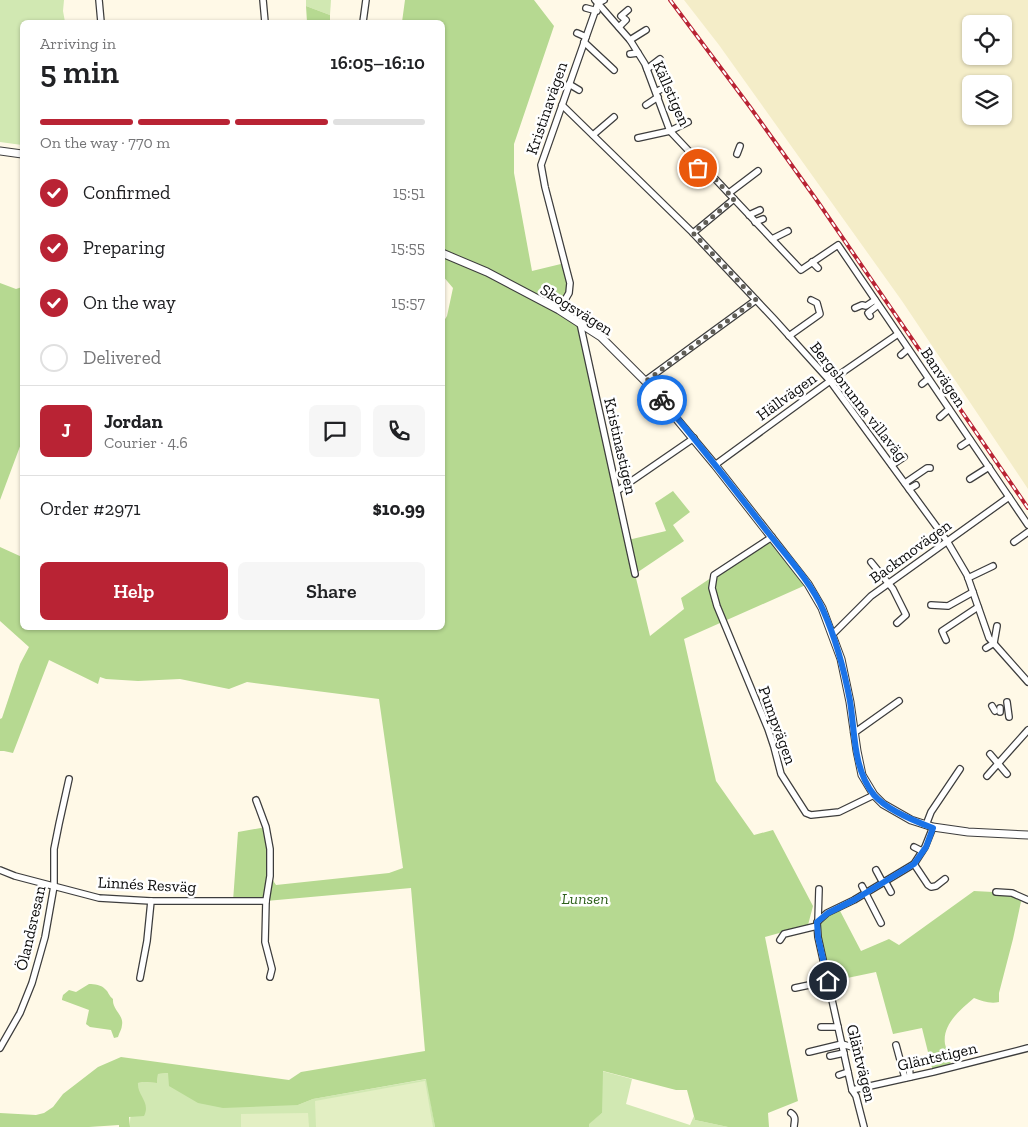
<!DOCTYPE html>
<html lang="en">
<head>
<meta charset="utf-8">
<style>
  body { margin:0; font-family:"Zilla Slab",serif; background:#f6f6f6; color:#202124; height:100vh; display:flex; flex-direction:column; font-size:19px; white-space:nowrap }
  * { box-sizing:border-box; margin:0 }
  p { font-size:16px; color:#757577 }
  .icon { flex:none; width:28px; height:28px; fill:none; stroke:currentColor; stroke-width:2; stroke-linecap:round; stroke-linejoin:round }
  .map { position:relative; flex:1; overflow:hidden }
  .side { position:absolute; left:20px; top:20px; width:425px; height:610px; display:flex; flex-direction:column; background:#fff; border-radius:8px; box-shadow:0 1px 4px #0004 }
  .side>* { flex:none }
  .controls { position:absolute; left:962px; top:15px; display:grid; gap:10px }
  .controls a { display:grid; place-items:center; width:50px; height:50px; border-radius:8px; background:#fff; box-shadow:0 1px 4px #0004; font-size:25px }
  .pin { position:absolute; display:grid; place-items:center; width:42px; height:42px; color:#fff; margin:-21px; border:2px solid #fff; border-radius:50%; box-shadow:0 1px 5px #0007 }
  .courier { position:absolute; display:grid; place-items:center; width:50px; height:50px; margin:-25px; border:4px solid #1a73e8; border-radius:50%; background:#fff; color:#222; box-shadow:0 1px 6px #0007 }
  .summary em { font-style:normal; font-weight:600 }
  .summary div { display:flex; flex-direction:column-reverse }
  .summary { display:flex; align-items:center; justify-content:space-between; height:85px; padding:0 20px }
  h1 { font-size:32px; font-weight:600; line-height:38px }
  .bar { display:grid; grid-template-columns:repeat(4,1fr); gap:8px 5px; align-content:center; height:60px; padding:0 20px }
  .bar i { height:6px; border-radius:4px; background:#e0e0e0 }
  .bar .selected { background:#b92334 }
  .bar p { grid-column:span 4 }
  .line { display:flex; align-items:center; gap:12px; padding:0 20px; border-top:1px solid #e0e0e0 }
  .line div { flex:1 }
  .round { display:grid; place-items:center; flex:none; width:52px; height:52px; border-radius:8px; background:#f6f6f6 }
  ol { padding:0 20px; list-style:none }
  li { display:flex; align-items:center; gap:15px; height:55px }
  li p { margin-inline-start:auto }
  li .icon { padding:5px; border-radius:50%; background:#b92334; color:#fff; stroke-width:4 }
  li:last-child { color:#757577 }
  li i { width:28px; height:28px; border:2px solid #e0e0e0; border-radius:50% }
  .button { display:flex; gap:10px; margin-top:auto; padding:10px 20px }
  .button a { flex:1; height:58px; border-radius:8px; background:#b92334; color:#fff; font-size:20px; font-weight:600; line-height:58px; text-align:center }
  .button a+a { background:#f6f6f6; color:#202124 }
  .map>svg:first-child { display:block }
  .farmland { fill:#f4edc8; fill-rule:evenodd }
  .green { fill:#d1e8b2 }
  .forest { fill:#b6d991 }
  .pitch { fill:#e3efc3 }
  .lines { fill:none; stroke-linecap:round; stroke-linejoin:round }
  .minor-casing { stroke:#3d3d3d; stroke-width:8 }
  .tertiary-casing { stroke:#3d3d3d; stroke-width:9 }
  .minor { stroke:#fff; stroke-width:5.5 }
  .tertiary { stroke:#fff; stroke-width:7 }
  .rail-casing { stroke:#b92334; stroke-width:4 }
  .rail { stroke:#fff; stroke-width:2; stroke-dasharray:5.5; stroke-linecap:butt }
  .done { stroke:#605e57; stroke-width:5; stroke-dasharray:0 9 }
  .route { stroke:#1a73e8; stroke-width:6 }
  .labels { text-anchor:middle; stroke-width:5; stroke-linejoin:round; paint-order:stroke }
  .street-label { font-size:16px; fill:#0a0a0a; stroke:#fff }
  .park-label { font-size:16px; font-style:italic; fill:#2e601b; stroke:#fff }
</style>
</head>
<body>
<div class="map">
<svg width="1028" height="1127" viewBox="0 0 1028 1127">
  <rect width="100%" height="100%" fill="#fff9e7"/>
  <path class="farmland" d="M684,0H1028V489L902,301L719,45ZM971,24H1004V56H971ZM971,84H1004V116H971Z"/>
  <g class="green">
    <polygon points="0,0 64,0 63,11 65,22 22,22 22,145 0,142"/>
    <polygon points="306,0 331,0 330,15 306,6"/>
    <polygon points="602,1071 632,1079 626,1104 690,1125 694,1116 695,1120 728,1127 589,1127 588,1124 602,1113"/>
    <path d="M168,1073L298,1105L313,1099L427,1079L435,1127H130C129,1110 137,1098 138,1083L144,1082L157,1083L158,1074Z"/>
  </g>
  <g class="forest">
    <path d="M405,0H534L554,26L514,144V173L532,271L565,263L570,283L559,310L580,323L628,540L666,531L655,503L673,491L690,512L673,525L684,541L635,574L650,636L684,609L681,598L772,537L808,584L684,639L716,781L754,835L773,830L813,906L808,925L765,937L798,1101L768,1113L769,1127H728L695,1120L687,1090H676L603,1071L602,1113L589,1124V1127H435L426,1079L313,1099L298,1105L223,1108L198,1103L169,1086L168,1073L158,1074L157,1083L144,1082L138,1083C137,1096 151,1102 144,1116L129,1117L130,1127H119V1125L89,1127H0V1113L36,1115L44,1113L53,1107L63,1094L98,1067L121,1057L289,1080L301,1072L425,1051L411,888L266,901H233L238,832L266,827L270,876L276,885L389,873L403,868L379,699L247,682L229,689L180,679L138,681L106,679L100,677L98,684L49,660L13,753L4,751H0V719L2,718L20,664L29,647L0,621V547L22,557V628H442V324L447,316L453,288L442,275L444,261L442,258V22H402Z"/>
    <polygon points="306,6 330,15 330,22 307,22"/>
    <polygon points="0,283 16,289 22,287 22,441 0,500"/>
    <path d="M974,891L1012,893L1022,897L1013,939L999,993V1002C990,1004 982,1001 974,998C961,1009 942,1024 945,1044C947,1052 950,1060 952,1068L933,1072L922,1028L893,1034L876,972L828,982L817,922L838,907L861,951L889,939L899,945Z"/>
    <path d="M89,984C94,984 102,985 105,989C109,992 108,995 113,999C112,1010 124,1015 122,1025C122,1029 119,1033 118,1037L114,1038L111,1030L90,1027L86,1024L89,1010L62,1000V999L63,995L69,990L76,992Z"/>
  </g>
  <g class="pitch">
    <polygon points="425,1081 433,1127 316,1127 315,1101"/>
    <polygon points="308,1113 309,1127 241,1127 241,1114"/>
  </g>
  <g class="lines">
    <defs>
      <g id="minor">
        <polyline points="99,0 101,22"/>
        <polyline points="263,0 265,22"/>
        <polyline points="595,0 630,40 645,64 670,131 801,270 838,245 1028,525"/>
        <polyline points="586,8 597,11"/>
        <polyline points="363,22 366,0"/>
        <polyline points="619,27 626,20 621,16 628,10"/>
        <polyline points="577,33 586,37"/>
        <polyline points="630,40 646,30"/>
        <polyline points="584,42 614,70"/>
        <polyline points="630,54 638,53"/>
        <polyline points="647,69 660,59"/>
        <polyline points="569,84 579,90"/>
        <polyline points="656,92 665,87"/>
        <polyline points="562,105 693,233 774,319 830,381 947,541 967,575 989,638 1028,682"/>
        <polyline points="646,105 658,97"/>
        <polyline points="593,135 614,117"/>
        <polyline points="638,138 670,131 688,122"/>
        <polyline points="737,154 740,146"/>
        <polyline points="729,193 758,171"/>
        <polyline points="749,215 760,210"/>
        <polyline points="755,222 763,219"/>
        <polyline points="693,233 734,199"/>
        <polyline points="772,239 788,231"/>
        <polyline points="812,262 818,268"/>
        <polyline points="855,308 862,305 866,306 875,300"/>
        <polyline points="559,310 569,293 570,283 545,187 541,165 598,3 604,0"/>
        <polyline points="870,316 868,313 878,305"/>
        <polyline points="580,323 635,574"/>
        <polyline points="789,336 820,314 817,303 811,300"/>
        <polyline points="901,355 908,349"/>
        <polyline points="645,381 756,300"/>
        <polyline points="922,384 928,379"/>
        <polyline points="940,417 949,409"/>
        <polyline points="961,446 970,440"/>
        <polyline points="715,465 830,381 898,334"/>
        <polyline points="892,465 904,457"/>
        <polyline points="970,479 989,467"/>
        <polyline points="905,483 927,468 930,468"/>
        <polyline points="909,489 916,485"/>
        <polyline points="617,491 694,438"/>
        <polyline points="772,537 714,575 712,588 717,606 768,729 774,747 781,774 806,813 811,815 839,812 874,795"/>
        <polyline points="1014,542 1028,532"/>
        <polyline points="871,562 893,589 906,615 897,623"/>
        <polyline points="968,578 993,566"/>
        <polyline points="931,605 948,606 973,592"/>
        <polyline points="833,634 871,596 1009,497"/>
        <polyline points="946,640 942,631 978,607"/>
        <polyline points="986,648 994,643 997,626"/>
        <polyline points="1007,702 1009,717"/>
        <polyline points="992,706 995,711"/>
        <polyline points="1000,708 1000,712"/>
        <polyline points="854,733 899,701"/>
        <polyline points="990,754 1007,774"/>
        <polyline points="987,776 1028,730"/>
        <polyline points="256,800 266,827 270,849 270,876 266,901 265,942 272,969 270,977"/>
        <polyline points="926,825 931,812 960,769"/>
        <polyline points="914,847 922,851"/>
        <polyline points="914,864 928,885 931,887 936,886 945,879"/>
        <polyline points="0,870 15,876 99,898 151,901 266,901"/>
        <polyline points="876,870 883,883"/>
        <polyline points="885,881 891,892"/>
        <polyline points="862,886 881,923"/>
        <polyline points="996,892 1012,893 1028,900"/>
        <polyline points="818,921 819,889"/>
        <polyline points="780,940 784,934 817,926"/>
        <polyline points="815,977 826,975"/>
        <polyline points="140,978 147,941 151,901"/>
        <polyline points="795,988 828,981"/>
        <polyline points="820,988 829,987"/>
        <polyline points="821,1027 838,1027"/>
        <polyline points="896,1045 905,1078"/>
        <polyline points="0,1048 20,1013 32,983 45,937 54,886 54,849 59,824 69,779"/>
        <polyline points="809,1052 842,1044 859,1049"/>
        <polyline points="830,1056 844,1053"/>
        <polyline points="909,1061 910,1077"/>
        <polyline points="839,1075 848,1072"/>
        <polyline points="852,1090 933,1072 1028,1048"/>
        <path d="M791,1113C797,1117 794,1122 794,1127"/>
        <polyline points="864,1127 856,1096 852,1090 818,937 817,922 827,913 854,900 914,864 925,847 933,827"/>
      </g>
      <g id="tertiary">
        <polyline points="0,151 22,154"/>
        <polyline points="442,253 487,272 559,310 601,337 645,381 715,465 808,584 822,608 841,659 850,702 857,751 862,775 874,795 883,804 911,820 933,827 968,832 1028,835"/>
      </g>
    </defs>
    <use href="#minor" class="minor-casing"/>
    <use href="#tertiary" class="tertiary-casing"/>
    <use href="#minor" class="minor"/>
    <use href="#tertiary" class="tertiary"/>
    <defs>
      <polyline id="rail" points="670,0 750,107 818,202 1028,508"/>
    </defs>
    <use href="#rail" class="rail-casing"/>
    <use href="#rail" class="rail"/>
  </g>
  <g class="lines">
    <polyline class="done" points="662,400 646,381 756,300 693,233 734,199 702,165 698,168"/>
    <path class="route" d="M662,400C698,442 732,486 766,530C785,554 811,582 823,610C836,639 844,669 850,701C855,732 853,769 874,795C887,810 914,821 933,828L926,847L914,864L854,900L828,913L817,922L818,937L828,981"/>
  </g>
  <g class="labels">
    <g class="street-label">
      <text transform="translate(672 93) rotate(66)" y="6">Källstigen</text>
      <text transform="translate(546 108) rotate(-71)" y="6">Kristinavägen</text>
      <text transform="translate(577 309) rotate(32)" y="6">Skogsvägen</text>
      <text transform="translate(944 377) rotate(56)" y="6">Banvägen</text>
      <text transform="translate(786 396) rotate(-36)" y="6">Hällvägen</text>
      <text transform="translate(859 401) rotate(52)" y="6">Bergsbrunna villaväg</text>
      <text transform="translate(621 446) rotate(77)" y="6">Kristinastigen</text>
      <text transform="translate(910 551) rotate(-36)" y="6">Backmovägen</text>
      <text transform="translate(778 725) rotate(70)" y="6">Pumpvägen</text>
      <text transform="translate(147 884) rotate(3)" y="6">Linnés Resväg</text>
      <text transform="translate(30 928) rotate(-77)" y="6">Ölandsresan</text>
      <text transform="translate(937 1056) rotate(-13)" y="6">Gläntstigen</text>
      <text transform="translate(862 1063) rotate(76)" y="6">Gläntvägen</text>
    </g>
    <g class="park-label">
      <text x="585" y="904">Lunsen</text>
    </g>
  </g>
</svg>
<div class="controls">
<a><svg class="icon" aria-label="locate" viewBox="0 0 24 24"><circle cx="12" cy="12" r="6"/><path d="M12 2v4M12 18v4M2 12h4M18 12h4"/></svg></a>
<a><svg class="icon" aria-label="layers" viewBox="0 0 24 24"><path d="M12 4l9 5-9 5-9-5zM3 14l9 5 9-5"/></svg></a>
</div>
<div class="pin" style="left:698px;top:168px;background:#ea580c"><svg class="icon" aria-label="bag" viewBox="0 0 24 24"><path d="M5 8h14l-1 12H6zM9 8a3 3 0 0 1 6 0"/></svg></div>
<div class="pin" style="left:828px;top:981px;background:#1f2937"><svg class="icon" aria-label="home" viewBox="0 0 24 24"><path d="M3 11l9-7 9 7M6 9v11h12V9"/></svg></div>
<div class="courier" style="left:662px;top:400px"><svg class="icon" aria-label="bike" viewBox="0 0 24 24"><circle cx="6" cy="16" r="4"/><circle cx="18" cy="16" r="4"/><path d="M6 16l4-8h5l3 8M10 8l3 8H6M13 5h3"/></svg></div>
<section class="side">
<div class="summary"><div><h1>5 min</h1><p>Arriving in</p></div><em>16:05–16:10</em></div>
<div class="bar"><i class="selected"></i><i class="selected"></i><i class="selected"></i><i></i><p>On the way · 770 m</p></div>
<ol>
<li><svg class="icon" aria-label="check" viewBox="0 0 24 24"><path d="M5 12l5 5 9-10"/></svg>Confirmed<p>15:51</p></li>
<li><svg class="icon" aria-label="check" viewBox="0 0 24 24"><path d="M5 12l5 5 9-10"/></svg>Preparing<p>15:55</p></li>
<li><svg class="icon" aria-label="check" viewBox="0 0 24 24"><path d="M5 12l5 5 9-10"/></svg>On the way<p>15:57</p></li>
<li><i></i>Delivered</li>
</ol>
<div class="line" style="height:90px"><b class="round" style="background:#b92334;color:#fff">J</b><div><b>Jordan</b><p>Courier · 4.6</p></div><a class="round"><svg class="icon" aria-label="chat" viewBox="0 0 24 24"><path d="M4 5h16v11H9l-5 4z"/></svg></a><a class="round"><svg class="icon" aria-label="phone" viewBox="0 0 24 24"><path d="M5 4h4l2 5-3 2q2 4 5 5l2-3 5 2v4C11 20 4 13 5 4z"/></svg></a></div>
<div class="line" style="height:65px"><div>Order #2971</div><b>$10.99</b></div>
<div class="button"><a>Help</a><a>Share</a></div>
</section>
</div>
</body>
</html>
